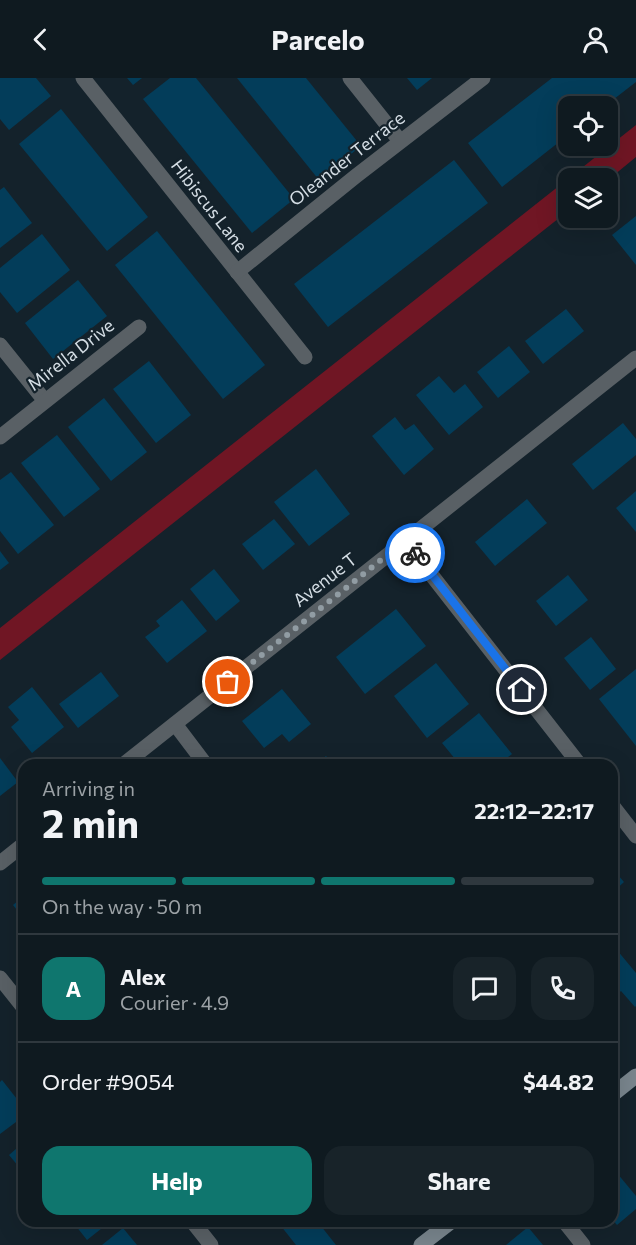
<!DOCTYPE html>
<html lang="en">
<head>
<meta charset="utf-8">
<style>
  body { margin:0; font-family:Commissioner,sans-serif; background:#182329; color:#f1f3f6; height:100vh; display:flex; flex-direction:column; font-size:22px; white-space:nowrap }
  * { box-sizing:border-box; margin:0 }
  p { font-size:20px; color:#9ba1a5 }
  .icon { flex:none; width:33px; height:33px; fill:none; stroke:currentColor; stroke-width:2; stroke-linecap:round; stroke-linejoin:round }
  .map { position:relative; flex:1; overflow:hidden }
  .sheet { position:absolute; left:18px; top:681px; width:600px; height:468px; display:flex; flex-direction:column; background:#0f1a20; border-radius:18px; box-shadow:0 6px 24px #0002,0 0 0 2px #2f383e }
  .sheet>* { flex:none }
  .buttons { position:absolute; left:558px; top:18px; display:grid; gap:12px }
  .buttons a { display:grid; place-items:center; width:60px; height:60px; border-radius:12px; background:#0f1a20; box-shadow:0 6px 24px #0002,0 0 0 2px #2f383e; font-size:30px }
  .pin { position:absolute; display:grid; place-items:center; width:51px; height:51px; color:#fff; margin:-26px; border:3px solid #fff; border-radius:50%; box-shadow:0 2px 6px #0007 }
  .courier { position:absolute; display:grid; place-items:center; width:60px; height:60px; margin:-30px; border:4px solid #1a73e8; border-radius:50%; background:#fff; color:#222; box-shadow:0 2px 8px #0007 }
  .headline em { font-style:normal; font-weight:700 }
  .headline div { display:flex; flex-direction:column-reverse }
  .headline { display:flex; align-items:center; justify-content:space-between; height:102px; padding:0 24px }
  h1 { font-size:39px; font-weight:700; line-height:45px }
  .bar { display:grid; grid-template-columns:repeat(4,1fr); gap:9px 6px; align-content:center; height:72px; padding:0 24px }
  .bar i { height:8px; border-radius:4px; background:#2f383e }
  .bar .selected { background:#0f766e }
  .bar p { grid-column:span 4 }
  .line { display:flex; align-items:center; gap:15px; padding:0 24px; border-top:2px solid #2f383e }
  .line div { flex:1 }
  .round { display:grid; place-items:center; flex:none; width:63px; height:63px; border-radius:18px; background:#182329 }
  .action { display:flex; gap:12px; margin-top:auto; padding:12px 24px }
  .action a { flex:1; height:69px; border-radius:18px; background:#0f766e; color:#fff; font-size:24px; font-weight:700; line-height:69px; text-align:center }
  .action a+a { background:#182329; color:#f1f3f6 }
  header { display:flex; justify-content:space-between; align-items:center; height:78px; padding:0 24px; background:#0f1a20; font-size:27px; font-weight:700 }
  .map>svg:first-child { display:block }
  .water { fill:#701624 }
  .building { fill:#033d5a }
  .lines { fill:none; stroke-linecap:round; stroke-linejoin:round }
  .street { stroke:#596065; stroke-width:15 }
  .secondary { stroke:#79858d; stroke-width:15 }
  .done { stroke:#919ca3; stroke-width:6; stroke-dasharray:0 10.8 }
  .route { stroke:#1a73e8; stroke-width:8 }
  .labels { text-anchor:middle; stroke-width:4.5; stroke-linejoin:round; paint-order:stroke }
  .street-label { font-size:18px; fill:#d4dde4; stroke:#14222b }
</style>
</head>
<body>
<header><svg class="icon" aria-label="back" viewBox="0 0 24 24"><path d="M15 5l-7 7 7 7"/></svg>Parcelo<svg class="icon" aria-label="person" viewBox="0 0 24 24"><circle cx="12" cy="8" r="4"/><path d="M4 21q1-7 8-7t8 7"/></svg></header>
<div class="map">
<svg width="636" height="1167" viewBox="0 0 636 1167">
  <rect width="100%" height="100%" fill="#14222b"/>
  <polygon class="water" points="636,47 636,79 608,102 608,100 568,100 568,133 0,582 0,550"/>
  <g class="building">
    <polygon points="0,0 36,0 51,18 9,52 0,41"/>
    <polygon points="127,0 142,0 133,7"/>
    <polygon points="170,0 196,0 294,121 252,155 143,21"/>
    <polygon points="237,0 306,0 361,68 319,102"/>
    <polygon points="407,0 432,0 417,12"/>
    <polygon points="552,0 636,0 636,4 605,28 568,28 568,57 502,109 468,65"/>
    <polygon points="61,31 148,139 107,173 19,66"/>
    <polygon points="454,82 488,125 328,249 294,206"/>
    <polygon points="4,109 32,145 0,170 0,112"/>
    <polygon points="636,138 636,187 612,157"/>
    <polygon points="157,153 265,287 223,321 115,187"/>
    <polygon points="42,156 70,192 17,235 0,214 0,190"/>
    <polygon points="78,202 107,238 53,281 25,245"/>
    <polygon points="566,231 584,253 543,286 525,263"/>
    <polygon points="509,268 530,294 498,320 477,294"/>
    <polygon points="149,283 191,337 156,365 113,311"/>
    <polygon points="439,298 454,315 465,306 483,329 449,357 416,317"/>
    <polygon points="104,320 147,374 111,403 68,349"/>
    <polygon points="395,339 405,352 414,346 434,371 404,397 372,358"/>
    <polygon points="623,345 636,361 636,377 593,412 572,386"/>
    <polygon points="57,357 100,411 64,439 21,385"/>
    <polygon points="316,391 350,436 309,468 274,424"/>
    <polygon points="11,394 54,447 18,476 0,453 0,402"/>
    <polygon points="636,413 636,454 616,430"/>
    <polygon points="527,421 547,445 495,488 475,464"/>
    <polygon points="274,441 295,466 263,492 242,466"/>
    <polygon points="0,473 9,485 0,492"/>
    <polygon points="214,491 240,523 216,543 190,511"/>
    <polygon points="568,497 588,522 556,548 536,523"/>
    <polygon points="182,522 207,553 167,585 145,559 160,548 156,543"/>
    <polygon points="396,531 426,568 365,616 336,579"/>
    <polygon points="591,559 616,591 590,612 564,580"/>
    <polygon points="436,585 469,626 427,660 394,618"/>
    <polygon points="636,591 636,668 599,621"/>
    <polygon points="101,594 119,618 78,650 59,626"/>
    <polygon points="32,609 64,649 32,675 11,649 19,642 8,629"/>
    <polygon points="282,611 311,646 289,664 282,656 264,670 242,643"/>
    <polygon points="479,635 512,676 498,687 478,687 473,681 465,687 460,687 442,665"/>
    <polygon points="326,678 333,687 315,687"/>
    <polygon points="0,680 18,704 0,718"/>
    <polygon points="307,681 312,687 299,687"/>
    <polygon points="612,790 624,804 612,815"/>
    <polygon points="24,818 24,841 13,827"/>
    <polygon points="612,866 636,895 636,928 635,929 621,913 612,921"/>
    <polygon points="2,1002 24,1030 24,1038 0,1056 0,1004"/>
    <polygon points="24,1064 24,1095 9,1077"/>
    <polygon points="612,1089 636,1118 636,1131 617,1147 612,1141"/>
    <polygon points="72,1143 111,1143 87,1162"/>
    <polygon points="277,1143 317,1143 336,1167 296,1167"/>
    <polygon points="528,1149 543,1167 506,1167"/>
    <polygon points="123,1150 137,1167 102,1167"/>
  </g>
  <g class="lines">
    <g class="street">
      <polyline points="83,0 305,279"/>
      <polyline points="350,0 400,63"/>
      <polyline points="237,194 356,98 483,0"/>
      <polyline points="0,267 45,323"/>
      <polyline points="0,359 139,249"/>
      <polyline points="405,463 580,687"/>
      <polyline points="175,646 206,687"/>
      <polyline points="123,687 636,280"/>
      <polyline points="612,727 636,758"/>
      <polyline points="0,785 24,766"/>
      <polyline points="0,900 24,930"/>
      <polyline points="192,1143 211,1167"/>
      <polyline points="564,1143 583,1167"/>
    </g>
    <g class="secondary">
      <polyline points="612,1017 636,998"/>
      <polyline points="421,1167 452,1143"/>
    </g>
  </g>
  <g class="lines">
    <polyline class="done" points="228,604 405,463 415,475"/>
    <polyline class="route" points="415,475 522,612"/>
  </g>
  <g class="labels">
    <g class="street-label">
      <text transform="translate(347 81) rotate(-38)" y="6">Oleander Terrace</text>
      <text transform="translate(209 128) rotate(52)" y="6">Hibiscus Lane</text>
      <text transform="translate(71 277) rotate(-38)" y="6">Mirella Drive</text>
      <text transform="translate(325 502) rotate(-38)" y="6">Avenue T</text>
    </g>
  </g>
</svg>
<div class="buttons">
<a><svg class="icon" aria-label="locate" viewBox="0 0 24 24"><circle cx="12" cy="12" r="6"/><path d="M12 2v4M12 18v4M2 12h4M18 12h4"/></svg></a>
<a><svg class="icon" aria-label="layers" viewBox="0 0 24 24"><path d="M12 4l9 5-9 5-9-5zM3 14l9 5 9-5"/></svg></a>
</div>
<div class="pin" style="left:228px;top:604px;background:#ea580c"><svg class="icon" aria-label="bag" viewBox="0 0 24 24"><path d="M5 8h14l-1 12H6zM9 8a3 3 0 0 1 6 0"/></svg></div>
<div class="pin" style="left:522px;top:612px;background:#1f2937"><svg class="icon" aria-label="home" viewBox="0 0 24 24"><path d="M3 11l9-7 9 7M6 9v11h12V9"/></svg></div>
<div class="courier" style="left:415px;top:475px"><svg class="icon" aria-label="bike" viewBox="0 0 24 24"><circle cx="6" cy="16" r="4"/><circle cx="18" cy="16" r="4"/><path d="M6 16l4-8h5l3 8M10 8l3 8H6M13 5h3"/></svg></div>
<section class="sheet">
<div class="headline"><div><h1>2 min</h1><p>Arriving in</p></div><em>22:12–22:17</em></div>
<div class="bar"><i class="selected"></i><i class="selected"></i><i class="selected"></i><i></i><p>On the way · 50 m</p></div>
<div class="line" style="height:108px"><b class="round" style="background:#0f766e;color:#fff">A</b><div><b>Alex</b><p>Courier · 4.9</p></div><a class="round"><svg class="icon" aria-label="chat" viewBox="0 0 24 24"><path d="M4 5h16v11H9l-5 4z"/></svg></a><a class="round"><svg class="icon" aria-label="phone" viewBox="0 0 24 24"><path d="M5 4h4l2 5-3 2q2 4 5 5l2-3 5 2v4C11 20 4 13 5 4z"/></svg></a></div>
<div class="line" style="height:78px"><div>Order #9054</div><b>$44.82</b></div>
<div class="action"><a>Help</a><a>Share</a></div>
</section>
</div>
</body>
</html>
